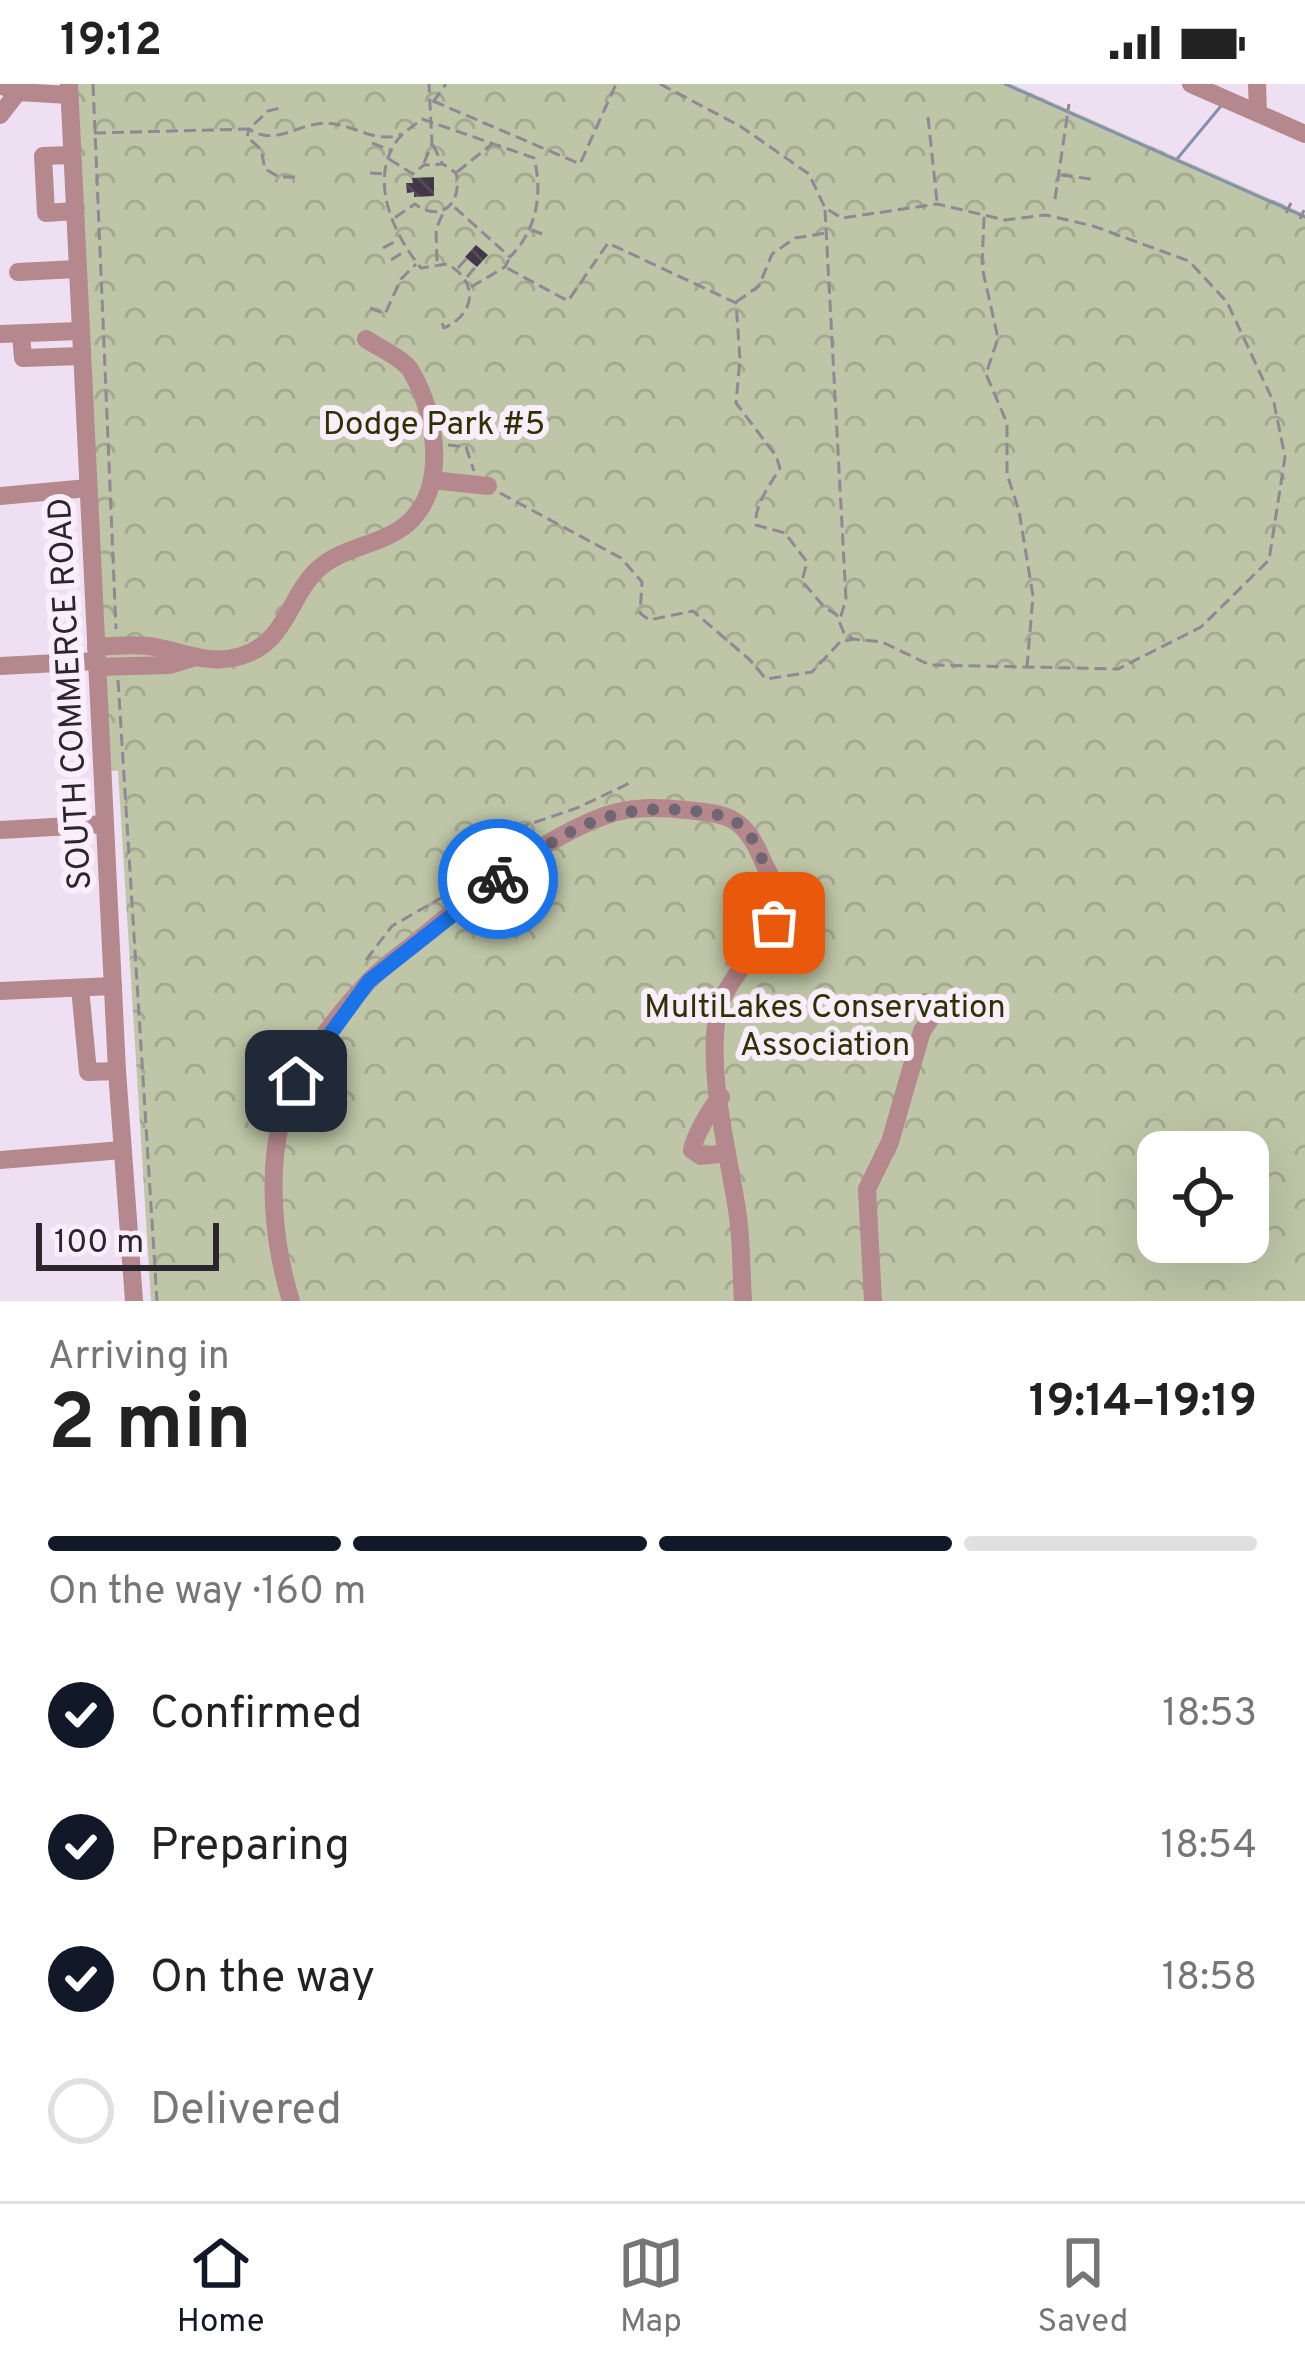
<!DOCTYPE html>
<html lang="en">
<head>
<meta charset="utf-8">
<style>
  body { margin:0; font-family:Overpass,sans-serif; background:#f6f6f6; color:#222; height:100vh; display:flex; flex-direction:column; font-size:45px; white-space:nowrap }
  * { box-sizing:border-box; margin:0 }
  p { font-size:39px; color:#767676 }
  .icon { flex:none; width:66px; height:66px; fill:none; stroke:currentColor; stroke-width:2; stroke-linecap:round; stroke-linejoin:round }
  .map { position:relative; height:1217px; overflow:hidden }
  .details { display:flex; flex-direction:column; background:#fff; flex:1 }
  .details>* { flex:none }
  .controls { position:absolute; left:1137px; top:1047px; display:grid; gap:24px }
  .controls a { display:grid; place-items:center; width:132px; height:132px; border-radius:24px; background:#fff; box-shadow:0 12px 48px #0002; font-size:60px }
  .scale { position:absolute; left:36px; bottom:30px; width:183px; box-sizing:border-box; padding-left:12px; border:6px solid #2b252c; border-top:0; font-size:33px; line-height:42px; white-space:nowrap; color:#2b252c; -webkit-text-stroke:9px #faeefd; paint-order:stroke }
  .pin { position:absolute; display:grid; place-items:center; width:102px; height:102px; color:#fff; margin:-51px; border-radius:24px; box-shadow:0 6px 18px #0006 }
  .courier { position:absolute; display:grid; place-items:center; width:120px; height:120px; margin:-60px; border:9px solid #1a73e8; border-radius:50%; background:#fff; color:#222; box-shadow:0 3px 15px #0007 }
  .head em { font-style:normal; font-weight:700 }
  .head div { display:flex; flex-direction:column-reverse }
  .head { display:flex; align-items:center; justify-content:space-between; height:204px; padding:0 48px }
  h1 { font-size:78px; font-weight:700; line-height:90px }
  .bar { display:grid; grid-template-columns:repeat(4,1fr); gap:18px 12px; align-content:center; height:144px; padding:0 48px }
  .bar i { height:15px; border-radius:9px; background:#e0e0e0 }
  .bar .selected { background:#111827 }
  .bar p { grid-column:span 4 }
  ol { padding:0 48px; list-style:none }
  li { display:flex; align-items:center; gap:36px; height:132px }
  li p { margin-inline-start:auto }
  li .icon { padding:12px; border-radius:50%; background:#111827; color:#fff; stroke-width:4 }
  li:last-child { color:#767676 }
  li i { width:66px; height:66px; border:6px solid #e0e0e0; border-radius:50% }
  .status { display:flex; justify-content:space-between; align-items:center; height:84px; padding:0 60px; background:#fff; direction:ltr }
  .status svg { height:33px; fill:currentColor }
  .menu { display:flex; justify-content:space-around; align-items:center; height:168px; border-top:3px solid #e0e0e0; background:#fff; font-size:33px; color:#767676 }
  .menu a { display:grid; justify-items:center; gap:6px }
  .menu .selected { color:#111827 }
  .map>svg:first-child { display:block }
  .park { fill:url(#park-crowns); fill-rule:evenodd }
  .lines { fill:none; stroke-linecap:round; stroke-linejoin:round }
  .stream { stroke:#8391ae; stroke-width:3 }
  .building { fill:url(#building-back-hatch) }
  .path { stroke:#928795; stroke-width:3; stroke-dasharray:12 6; stroke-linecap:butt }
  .minor { stroke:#b4888c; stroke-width:18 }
  .done { stroke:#6f6671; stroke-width:12; stroke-dasharray:0 21.6 }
  .route { stroke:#1a73e8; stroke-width:15 }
  .labels { text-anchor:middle; stroke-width:12; stroke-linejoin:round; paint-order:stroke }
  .park-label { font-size:33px; fill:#2c3300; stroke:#faeefd }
  .street-label { font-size:33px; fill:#2b252c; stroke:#faeefd }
</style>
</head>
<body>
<div class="status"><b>19:12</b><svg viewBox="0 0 49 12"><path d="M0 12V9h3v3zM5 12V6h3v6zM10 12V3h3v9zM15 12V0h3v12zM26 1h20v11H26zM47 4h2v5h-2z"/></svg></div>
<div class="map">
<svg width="1305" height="1217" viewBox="0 0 1305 1217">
  <defs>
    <pattern id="park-crowns" width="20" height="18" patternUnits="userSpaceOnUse" patternTransform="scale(3)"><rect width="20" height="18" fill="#bfc6a7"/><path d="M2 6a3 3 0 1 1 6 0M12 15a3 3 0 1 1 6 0" fill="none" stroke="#a4aa90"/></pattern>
    <pattern id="building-back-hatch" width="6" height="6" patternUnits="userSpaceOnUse" patternTransform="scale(3)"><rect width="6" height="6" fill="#433747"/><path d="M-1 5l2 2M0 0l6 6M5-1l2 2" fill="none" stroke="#564b59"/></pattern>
  </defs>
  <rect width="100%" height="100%" fill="#eedff2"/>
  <path class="park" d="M73,0H1011L1305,130V1217H151L118,687L105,686ZM1158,1068H1248V1158H1158Z"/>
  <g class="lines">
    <g class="stream">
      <polyline points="1005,0 1305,133"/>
      <polyline points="1177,75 1221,22"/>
    </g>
  </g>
  <g class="building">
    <polygon points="434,93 434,112 414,113 414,108 407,109 406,99 413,99 412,94"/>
    <polygon points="476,161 488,171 477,183 465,173"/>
  </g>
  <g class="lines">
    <g class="path">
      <polyline points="93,0 116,545"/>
      <polyline points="660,0 740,42 809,90 825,124 842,134 937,120 1005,136 1046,131 1093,142 1189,177 1227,218 1274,319 1285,373 1269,476 1201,543 1118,585 930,581 882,558 853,555"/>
      <polyline points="433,17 580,80 616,0"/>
      <polyline points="433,18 446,0"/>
      <polyline points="928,33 937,118"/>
      <polyline points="94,49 249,45 268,27 280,24"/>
      <polyline points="372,59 390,66"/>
      <polyline points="433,61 442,79"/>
      <path d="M389,75L413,90L424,81L443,80L456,89C463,118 442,140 415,120L393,135"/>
      <polyline points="424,79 432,60 429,0"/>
      <polyline points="457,88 492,60"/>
      <polyline points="370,89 384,90"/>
      <polyline points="1061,91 1091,95"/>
      <path d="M295,93H279L265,85L261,65L247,53L249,45C275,63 296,40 325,39C352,39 376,61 402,50"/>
      <polyline points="1055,115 1069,20"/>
      <polyline points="825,126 846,515 840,535"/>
      <polyline points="1286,129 1291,119"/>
      <polyline points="984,133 982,183 998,254 986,290 1007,339 1007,390 1019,427 1033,512 1027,583"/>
      <polyline points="1300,135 1304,126"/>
      <polyline points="532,146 542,150"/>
      <polyline points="383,164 398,156"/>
      <polyline points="391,176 405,167"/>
      <polyline points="437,177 436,145 443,129"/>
      <polyline points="458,184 467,174"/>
      <polyline points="467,193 476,182"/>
      <polyline points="471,203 505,183 510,173"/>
      <polyline points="736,218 759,202 772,170 795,154 826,149"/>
      <polyline points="370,224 385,230 401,195 416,180"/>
      <path d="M442,239L444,244C476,230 479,197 447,180L421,184C395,152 370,101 394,61C400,50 412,43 422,35L534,74C543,109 537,146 510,173L452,121"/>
      <polyline points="448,361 466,363 474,387"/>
      <path d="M500,409L621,474L642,498L640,529L649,536L693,527L750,576L766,595L812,588L840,558L853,555L844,549L836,530L825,524L802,497L807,478L785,449L756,441C754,421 770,401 780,384L776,372L736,319L740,275L736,219L608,159L568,217L505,183"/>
      <polyline points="118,596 157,1217"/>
      <polyline points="467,796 518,744 577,724 632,698"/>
      <polyline points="366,876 392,842 455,806"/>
    </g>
    <g class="minor">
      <polyline points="69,0 117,987 134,1217"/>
      <polyline points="1191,0 1305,50"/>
      <polyline points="1257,0 1258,29"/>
      <polyline points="0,1 18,8 69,11"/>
      <polyline points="0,31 18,8"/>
      <polyline points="72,71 43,72 46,129 74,127"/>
      <polyline points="18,188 77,185"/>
      <polyline points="0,250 79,247"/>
      <polyline points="21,250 23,274 81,272"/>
      <polyline points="432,396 488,402"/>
      <polyline points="0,412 88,404"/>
      <path d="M96,563C117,562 140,559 160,564C188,570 211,581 241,572C287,558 288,514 317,486C342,462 381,462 407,440C449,404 436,329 411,287C403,274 379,264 366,255"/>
      <polyline points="0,582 97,577"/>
      <polyline points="97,583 170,581 193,574"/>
      <polyline points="0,746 105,740"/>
      <polyline points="80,904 88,988 117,987"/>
      <polyline points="0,907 113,902"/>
      <path d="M721,1013C711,1022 694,1054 692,1066L701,1072L727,1069"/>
      <polyline points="0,1076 122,1066"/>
      <path d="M291,1217C274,1162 267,1093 281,1037C293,987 333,936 367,899C381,884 400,871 416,858C473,811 535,758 604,732C630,722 659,723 686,726C729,730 744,733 762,775C767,787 778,804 779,817C781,843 725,894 718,927C706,987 728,1066 737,1126C742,1156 741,1187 743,1217"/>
      <polyline points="873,1217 867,1105 890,1058 922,947 936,927 926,918"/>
    </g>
  </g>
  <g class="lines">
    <path class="done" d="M498,795C567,746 607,718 694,727C727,730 746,737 759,768C770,794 780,812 774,839"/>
    <polyline class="route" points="296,997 369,897 498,795"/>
  </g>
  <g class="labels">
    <g class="park-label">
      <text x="434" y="350">Dodge Park #5</text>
      <text x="825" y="933">MultiLakes Conservation<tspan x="825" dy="38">Association</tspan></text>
    </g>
    <g class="street-label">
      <text transform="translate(68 610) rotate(-93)" y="12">SOUTH COMMERCE ROAD</text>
    </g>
  </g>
</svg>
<div class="controls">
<a><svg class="icon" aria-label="locate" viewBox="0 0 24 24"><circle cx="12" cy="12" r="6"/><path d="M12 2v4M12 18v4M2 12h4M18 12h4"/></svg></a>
</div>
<div class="scale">100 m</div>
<div class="pin" style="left:774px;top:839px;background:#ea580c"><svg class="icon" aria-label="bag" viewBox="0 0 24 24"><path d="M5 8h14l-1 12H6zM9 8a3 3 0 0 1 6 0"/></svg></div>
<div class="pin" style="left:296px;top:997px;background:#1f2937"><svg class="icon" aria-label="home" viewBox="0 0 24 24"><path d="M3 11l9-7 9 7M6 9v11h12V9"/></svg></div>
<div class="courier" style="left:498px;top:795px"><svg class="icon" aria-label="bike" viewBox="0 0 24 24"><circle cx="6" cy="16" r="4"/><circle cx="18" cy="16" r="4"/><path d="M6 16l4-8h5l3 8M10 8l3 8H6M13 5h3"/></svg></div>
</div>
<section class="details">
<div class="head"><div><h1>2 min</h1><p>Arriving in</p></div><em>19:14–19:19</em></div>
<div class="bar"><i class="selected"></i><i class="selected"></i><i class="selected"></i><i></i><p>On the way · 160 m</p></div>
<ol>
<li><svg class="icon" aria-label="check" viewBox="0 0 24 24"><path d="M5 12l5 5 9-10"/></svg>Confirmed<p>18:53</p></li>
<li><svg class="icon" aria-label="check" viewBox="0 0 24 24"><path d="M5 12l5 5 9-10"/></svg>Preparing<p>18:54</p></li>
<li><svg class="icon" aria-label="check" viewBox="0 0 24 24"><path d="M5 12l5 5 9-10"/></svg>On the way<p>18:58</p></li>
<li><i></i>Delivered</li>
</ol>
</section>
<nav class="menu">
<a class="selected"><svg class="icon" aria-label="home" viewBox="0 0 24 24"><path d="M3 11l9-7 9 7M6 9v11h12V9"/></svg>Home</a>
<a><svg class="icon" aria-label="map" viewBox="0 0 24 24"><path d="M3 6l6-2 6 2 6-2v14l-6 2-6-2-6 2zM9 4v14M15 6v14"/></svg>Map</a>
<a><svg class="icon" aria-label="saved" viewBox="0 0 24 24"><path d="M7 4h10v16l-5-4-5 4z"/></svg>Saved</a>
</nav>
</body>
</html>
